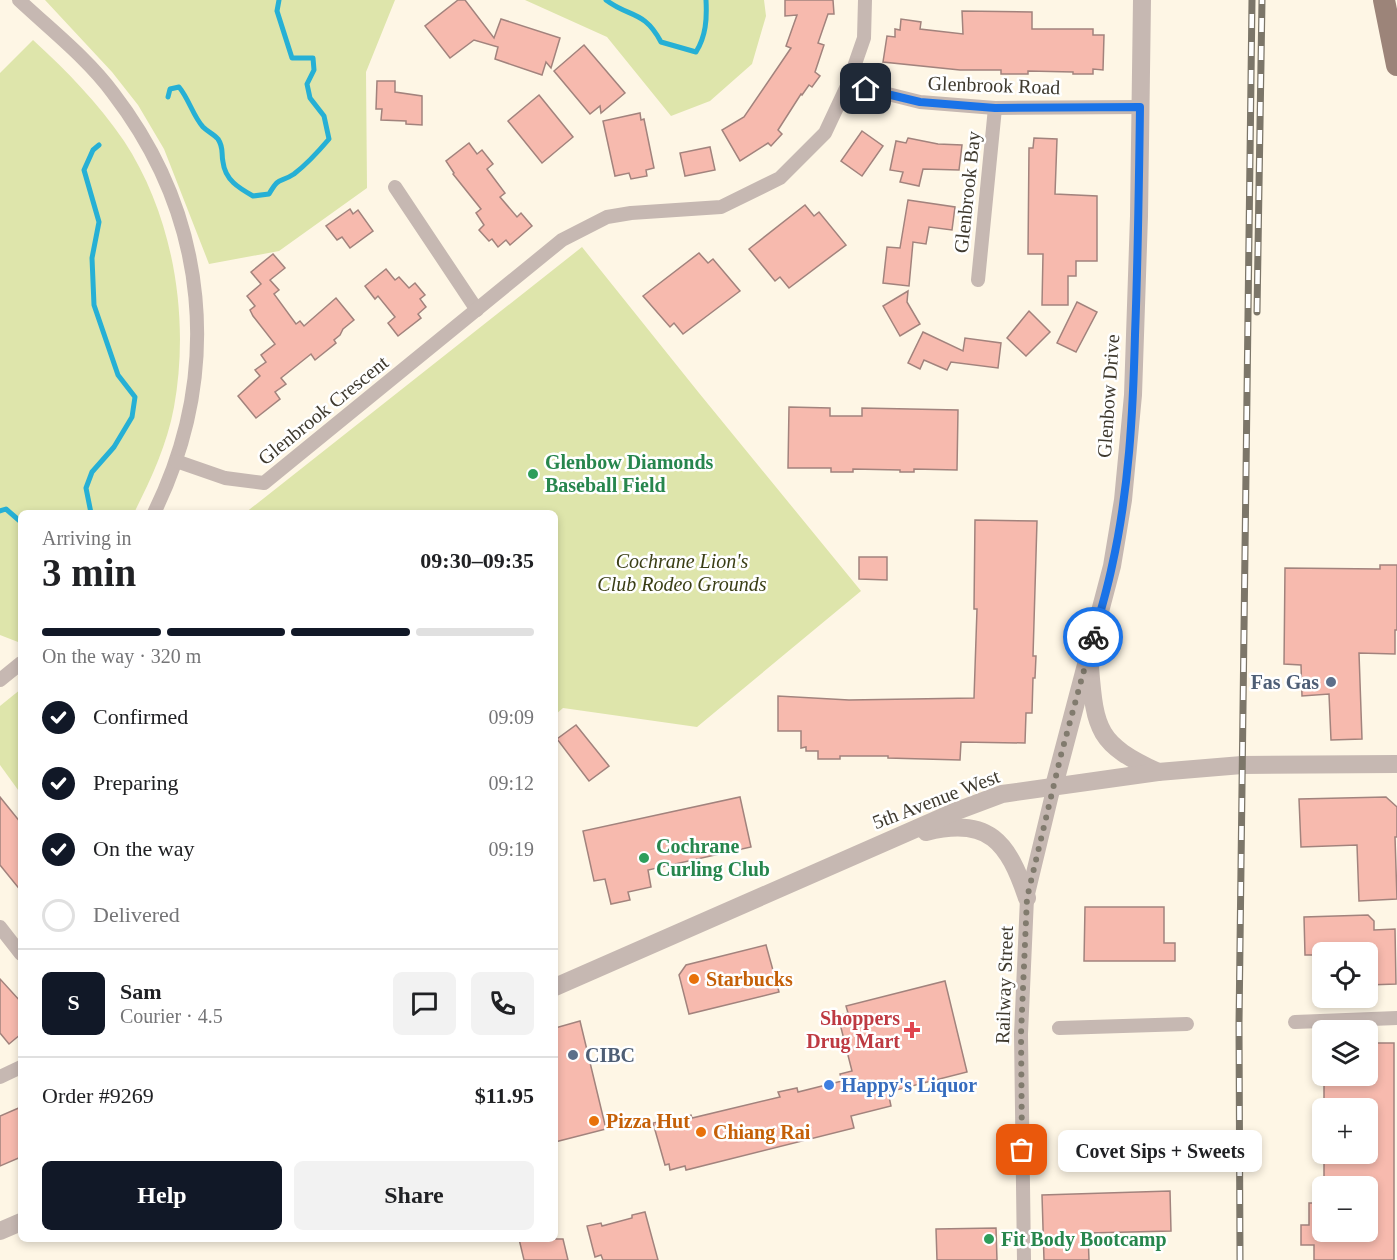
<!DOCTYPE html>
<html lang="en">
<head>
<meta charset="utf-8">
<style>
  body { margin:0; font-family:Georgia,serif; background:#f2f2f2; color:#202124; height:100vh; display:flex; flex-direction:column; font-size:22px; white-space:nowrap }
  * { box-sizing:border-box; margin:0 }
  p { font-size:20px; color:#757577 }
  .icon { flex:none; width:33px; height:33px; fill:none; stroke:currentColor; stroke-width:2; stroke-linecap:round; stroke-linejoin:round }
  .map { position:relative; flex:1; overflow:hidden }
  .panel { position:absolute; left:18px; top:510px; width:540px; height:732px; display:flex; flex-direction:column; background:#fff; border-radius:9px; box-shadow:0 3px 9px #0003 }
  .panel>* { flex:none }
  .fabs { position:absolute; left:1312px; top:942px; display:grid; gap:12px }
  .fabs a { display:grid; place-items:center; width:66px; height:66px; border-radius:9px; background:#fff; box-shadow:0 3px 9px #0003; font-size:30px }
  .pin { position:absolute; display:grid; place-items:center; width:51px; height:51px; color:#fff; margin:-26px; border-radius:12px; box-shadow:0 3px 9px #0006 }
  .courier { position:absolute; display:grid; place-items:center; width:60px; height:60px; margin:-30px; border:4px solid #1a73e8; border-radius:50%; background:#fff; color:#222; box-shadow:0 2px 8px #0007 }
  .bubble { position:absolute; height:42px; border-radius:9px; background:#fff; box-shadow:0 3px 9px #0003; font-size:20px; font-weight:600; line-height:42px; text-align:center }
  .summary em { font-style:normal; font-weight:600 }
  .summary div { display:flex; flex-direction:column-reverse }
  .summary { display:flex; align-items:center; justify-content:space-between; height:102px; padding:0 24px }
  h1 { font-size:39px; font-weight:600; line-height:45px }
  .bar { display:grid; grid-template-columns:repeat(4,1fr); gap:9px 6px; align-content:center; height:72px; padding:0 24px }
  .bar i { height:8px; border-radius:4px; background:#e0e0e0 }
  .bar .active { background:#111827 }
  .bar p { grid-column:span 4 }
  .line { display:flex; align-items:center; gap:15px; padding:0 24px; border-top:2px solid #e0e0e0 }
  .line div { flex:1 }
  .round { display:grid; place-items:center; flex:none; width:63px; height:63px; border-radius:9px; background:#f2f2f2 }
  ol { padding:0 24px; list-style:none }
  li { display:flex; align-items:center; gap:18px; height:66px }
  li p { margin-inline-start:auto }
  li .icon { padding:6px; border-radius:50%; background:#111827; color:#fff; stroke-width:4 }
  li:last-child { color:#757577 }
  li i { width:33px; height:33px; border:3px solid #e0e0e0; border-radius:50% }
  .cta { display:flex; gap:12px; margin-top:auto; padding:12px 24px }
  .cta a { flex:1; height:69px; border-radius:9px; background:#111827; color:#fff; font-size:24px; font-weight:600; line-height:69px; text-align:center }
  .cta a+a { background:#f2f2f2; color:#202124 }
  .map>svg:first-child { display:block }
  .green { fill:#dee5ab }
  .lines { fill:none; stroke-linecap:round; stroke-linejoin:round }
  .stream { stroke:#26b0d5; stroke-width:5 }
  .building { fill:#f7baae; stroke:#a2837d; stroke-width:1.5 }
  .minor { stroke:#c6b8b2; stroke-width:14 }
  .tertiary { stroke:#c6b8b2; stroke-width:18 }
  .primary { stroke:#9c8479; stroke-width:22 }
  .rail-casing { stroke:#7c7669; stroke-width:7 }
  .rail { stroke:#fff; stroke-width:4.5; stroke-dasharray:14; stroke-linecap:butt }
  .done { stroke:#817b6e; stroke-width:6; stroke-dasharray:0 10.8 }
  .route { stroke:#1a73e8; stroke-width:8 }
  .leisure-dot { fill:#2e9e5b; stroke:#fff; stroke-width:2 }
  .service-dot { fill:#5c6f8a; stroke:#fff; stroke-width:2 }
  .food-dot { fill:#e8710a; stroke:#fff; stroke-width:2 }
  .health-dot { fill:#e0444e; stroke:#fff; stroke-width:2 }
  .shop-dot { fill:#3f7fe0; stroke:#fff; stroke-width:2 }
  .labels { text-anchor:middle; stroke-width:5; stroke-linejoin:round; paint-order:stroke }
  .street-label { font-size:20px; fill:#3e392e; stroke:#fff }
  .leisure-label { font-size:20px; font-weight:bold; fill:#27864d; stroke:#fff; text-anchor:start }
  .park-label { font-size:20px; font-style:italic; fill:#3a3e15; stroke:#fff }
  .service-label { font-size:20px; font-weight:bold; fill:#4e5e75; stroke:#fff; text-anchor:end }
  .food-label { font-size:20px; font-weight:bold; fill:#c56008; stroke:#fff; text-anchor:start }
  .health-label { font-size:20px; font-weight:bold; fill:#be3a42; stroke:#fff; text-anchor:end }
  .shop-label { font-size:20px; font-weight:bold; fill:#366cbe; stroke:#fff; text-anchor:start }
</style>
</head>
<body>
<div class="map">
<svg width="1397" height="1260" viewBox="0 0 1397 1260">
  <rect width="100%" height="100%" fill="#fef6e5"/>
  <g class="green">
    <polygon points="45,0 395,0 366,72 367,188 279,251 209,264 164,149 138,105 112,72"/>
    <polygon points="525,0 764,0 766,16 752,64 710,101 671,116 607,37"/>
    <path d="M33,40C67,71 98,103 124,141C174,217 190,319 174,407C167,445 151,479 134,513H21V640L18,642L0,635V73Z"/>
    <polygon points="582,247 699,393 861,591 697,727 563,708 555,715 555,513 245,513"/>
    <polygon points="21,689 21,794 0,765 0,706"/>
  </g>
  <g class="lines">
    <g class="stream">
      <path d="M606,0C630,18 644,10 661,42L696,52C706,36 707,19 706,0"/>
      <path d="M168,97L170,89L179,87C189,99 193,116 203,127C208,132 214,134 218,139C224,148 221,153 223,162C225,180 239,188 253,196L269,194C280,175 279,184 294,174C307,164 318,152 329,139L324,116L310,98L307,84L314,70L313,58H292L277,11L279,0"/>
      <polyline points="0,511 6,509 21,522"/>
      <polyline points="91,513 86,488 92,472 114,447 132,417 135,397 118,375 94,305 92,258 99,222 84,170 93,150 99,145"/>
    </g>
  </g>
  <g class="building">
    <polygon points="458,0 465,0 494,38 501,19 560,38 551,68 546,62 542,75 495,59 498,47 474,40 450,58 425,26"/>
    <polygon points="785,0 833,0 834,14 828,14 818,43 824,45 815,72 820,76 812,87 809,85 802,95 801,94 778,130 782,134 771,146 768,143 740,161 722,130 744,117 791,48 786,46 797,15 785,16"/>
    <polygon points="962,11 1032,12 1032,29 1093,29 1093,35 1104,35 1103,70 1093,69 1093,74 1073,74 1073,72 1028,71 1028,74 1001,74 1001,70 960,70 883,62 887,36 895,37 895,29 900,30 901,19 921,22 920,29 963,34"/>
    <polygon points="584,45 625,93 601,113 600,106 590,114 554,71"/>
    <polygon points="377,81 395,81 395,92 422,96 422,125 406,124 406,121 381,120 382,109 376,109"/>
    <polygon points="539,95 573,137 542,163 508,121"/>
    <polygon points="640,113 641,120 644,119 654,168 646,170 647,176 631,179 629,173 615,176 603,121"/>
    <polygon points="862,131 883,146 862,176 841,161"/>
    <polygon points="908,138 938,144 962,145 959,170 923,169 919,186 900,182 903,172 890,170 896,141 906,143"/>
    <polygon points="1034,138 1057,139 1055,194 1097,196 1097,261 1076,261 1076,276 1068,276 1068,305 1042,305 1043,254 1028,254 1029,148 1033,148"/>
    <polygon points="469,143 477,154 482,150 493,164 487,169 505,193 500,197 517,217 521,213 532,226 510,245 506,240 498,247 492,239 489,241 479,230 484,225 476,213 481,209 453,174 454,173 446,161"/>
    <polygon points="710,147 715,170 685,176 680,153"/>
    <polygon points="908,200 955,207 952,230 929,227 926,244 913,242 909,286 883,283 887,247 900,248"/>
    <polygon points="805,205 814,216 819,212 846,245 789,288 780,277 775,281 749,249"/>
    <polygon points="350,209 353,214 358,210 373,231 350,248 342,237 337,240 326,226"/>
    <polygon points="699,253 708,263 713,259 740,291 683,334 674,323 670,327 643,296"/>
    <polygon points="273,254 285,268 270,280 279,290 274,294 296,324 300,321 304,326 336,298 354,320 343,329 340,335 334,340 336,343 315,360 311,354 281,378 286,384 275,392 280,399 256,418 238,396 260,376 255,370 266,362 261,355 275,344 253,316 250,310 255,306 247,296 261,284 251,272"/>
    <polygon points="386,269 395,280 399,277 409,288 415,283 425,295 420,299 426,307 418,314 421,318 398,336 388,323 395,317 378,296 375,299 365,286"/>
    <polygon points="908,291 907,302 920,324 900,336 883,306"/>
    <polygon points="1077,302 1097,312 1076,352 1057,343"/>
    <polygon points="1029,311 1050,332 1026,356 1007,338"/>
    <polygon points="923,332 963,351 965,338 1001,343 998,368 951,362 947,370 924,360 920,369 908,363"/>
    <polygon points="789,407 830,408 830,416 862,416 862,408 958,410 957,470 914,469 914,472 900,472 900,470 853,469 853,472 831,472 831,468 788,468"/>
    <polygon points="975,520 1037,521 1033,656 1036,656 1035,678 1033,678 1032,713 1026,713 1025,743 961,742 960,760 888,758 888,756 840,756 840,759 818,759 818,751 806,751 806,747 801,748 801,731 778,731 778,696 849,700 974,698 977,609 974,609"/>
    <polygon points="859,557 887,557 887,580 859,579"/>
    <polygon points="1380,565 1397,565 1397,630 1395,630 1395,654 1359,653 1362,739 1331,740 1329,694 1302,696 1301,665 1284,664 1285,568 1380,569"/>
    <polygon points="576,725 609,766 589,781 557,739"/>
    <polygon points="0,797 21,823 21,891 0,865"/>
    <polygon points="740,797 751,847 648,870 651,887 628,892 630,900 611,904 605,879 594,881 583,831"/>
    <polygon points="1386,797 1397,807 1397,837 1395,837 1397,899 1359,901 1357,845 1301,847 1299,799"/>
    <polygon points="1085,907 1164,907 1164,943 1175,943 1175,961 1084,961"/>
    <polygon points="1368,915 1374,921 1374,930 1395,929 1396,984 1368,985 1368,952 1323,952 1323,955 1305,955 1304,917"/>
    <polygon points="766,945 779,992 689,1014 679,975 686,965"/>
    <polygon points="0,979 21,1002 21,1034 9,1044 0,1033"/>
    <polygon points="945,981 967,1072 888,1092 891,1106 851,1116 854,1128 686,1170 685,1166 670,1170 669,1164 665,1165 653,1123 691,1115 692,1118 780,1097 778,1092 797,1088 798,1092 842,1081 840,1074 852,1071 838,1016 848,1013 846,1006"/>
    <polygon points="580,1021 606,1129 555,1142 555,1028"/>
    <polygon points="1368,1043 1394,1043 1394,1260 1314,1260 1314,1245 1301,1245 1301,1225 1309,1225 1309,1203 1323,1203 1323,1232 1368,1232 1368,1186 1324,1186 1324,1154 1368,1154 1368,1108 1324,1108 1324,1076 1368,1076"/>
    <polygon points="21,1107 21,1157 0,1166 0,1116"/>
    <polygon points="1170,1191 1171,1231 1088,1233 1089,1260 1044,1260 1042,1195"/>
    <polygon points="645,1212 658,1260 603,1260 601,1255 595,1257 587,1226 601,1223 602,1226 632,1218 632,1215"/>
    <polygon points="996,1228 997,1260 937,1260 936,1229"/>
    <polygon points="519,1239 563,1239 568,1260 524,1260"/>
  </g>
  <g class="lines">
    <g class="minor">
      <path d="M19,0C51,30 87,58 113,93C209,218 223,372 154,513"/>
      <polyline points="848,84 920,102 995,108 1140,107"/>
      <polyline points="395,187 477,310"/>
      <polyline points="978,280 995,108"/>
      <polyline points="176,461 225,478 264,483 562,240 607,217 631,213 721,207 780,178 825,133 848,84 864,38 865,0"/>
      <polyline points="0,680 21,663"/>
      <polyline points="0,927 21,954"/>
      <polyline points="1295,1022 1397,1018"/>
      <polyline points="1059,1028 1187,1024"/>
      <polyline points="0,1077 21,1067"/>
      <polyline points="1024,1260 1021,1034 1027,898 1054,786"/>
    </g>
    <g class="tertiary">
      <path d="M1090,667C1095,731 1098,744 1158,772"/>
      <polyline points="1054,786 1112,566 1123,500 1133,395 1139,216 1142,0"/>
      <path d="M926,832C989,816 1008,842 1027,898"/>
      <polyline points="555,987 954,812 1002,794 1158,772 1242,765 1397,764"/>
      <polyline points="0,1231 21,1222"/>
    </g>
    <polyline class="primary" points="1384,0 1397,65"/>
    <defs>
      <g id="rail">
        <polyline points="1257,312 1262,0"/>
        <polyline points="1240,1260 1239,1024 1252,0"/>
      </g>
    </defs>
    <use href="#rail" class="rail-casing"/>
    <use href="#rail" class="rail"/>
  </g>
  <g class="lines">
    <polyline class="done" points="1022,1150 1021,1034 1027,898 1061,755 1093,637"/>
    <path class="route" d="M866,89L920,102L995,108L1140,107C1139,183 1138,259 1135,335C1133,412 1129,491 1112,566C1107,590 1100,614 1093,637"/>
  </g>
  <g class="leisure-dot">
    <circle cx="533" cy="474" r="6"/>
    <circle cx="644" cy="858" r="6"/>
    <circle cx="989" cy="1239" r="6"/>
  </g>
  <g class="service-dot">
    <circle cx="1331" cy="682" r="6"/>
    <circle cx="573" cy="1055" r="6"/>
  </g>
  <g class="food-dot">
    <circle cx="694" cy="979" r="6"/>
    <circle cx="594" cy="1121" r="6"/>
    <circle cx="701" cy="1132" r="6"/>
  </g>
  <path class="health-dot" d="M909 1021h6v6h6v6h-6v6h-6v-6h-6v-6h6z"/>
  <circle class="shop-dot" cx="829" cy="1085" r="6"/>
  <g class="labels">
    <g class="street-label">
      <text transform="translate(994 85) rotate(2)" y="7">Glenbrook Road</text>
      <text transform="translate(967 192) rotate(-84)" y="7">Glenbrook Bay</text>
      <text transform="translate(1108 396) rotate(-86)" y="7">Glenbow Drive</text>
      <text transform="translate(323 410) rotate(-39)" y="7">Glenbrook Crescent</text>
      <text transform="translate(936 799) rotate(-21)" y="7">5th Avenue West</text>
      <text transform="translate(1004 985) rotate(-88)" y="7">Railway Street</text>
    </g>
    <g class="leisure-label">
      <text x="545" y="469">Glenbow Diamonds<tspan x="545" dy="23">Baseball Field</tspan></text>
      <text x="656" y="853">Cochrane<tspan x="656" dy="23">Curling Club</tspan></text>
      <text x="1001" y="1246">Fit Body Bootcamp</text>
    </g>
    <g class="park-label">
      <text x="682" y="568">Cochrane Lion's<tspan x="682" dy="23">Club Rodeo Grounds</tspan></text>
    </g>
    <g class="service-label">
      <text x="1319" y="689">Fas Gas</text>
      <text x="585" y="1062" text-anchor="start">CIBC</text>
    </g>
    <g class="food-label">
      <text x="706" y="986">Starbucks</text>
      <text x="606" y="1128">Pizza Hut</text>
      <text x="713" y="1139">Chiang Rai</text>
    </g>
    <g class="health-label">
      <text x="900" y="1025">Shoppers<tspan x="900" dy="23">Drug Mart</tspan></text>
    </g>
    <g class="shop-label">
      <text x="841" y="1092">Happy's Liquor</text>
    </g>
  </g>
</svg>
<div class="fabs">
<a><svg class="icon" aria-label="locate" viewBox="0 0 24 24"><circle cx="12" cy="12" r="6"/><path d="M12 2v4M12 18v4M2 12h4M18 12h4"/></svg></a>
<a><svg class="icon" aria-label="layers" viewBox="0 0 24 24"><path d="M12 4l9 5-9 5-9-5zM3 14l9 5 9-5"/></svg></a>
<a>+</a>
<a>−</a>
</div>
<div class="pin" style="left:1022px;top:1150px;background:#ea580c"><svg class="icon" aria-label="bag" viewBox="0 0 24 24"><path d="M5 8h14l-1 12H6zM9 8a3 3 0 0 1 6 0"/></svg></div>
<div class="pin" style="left:866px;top:89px;background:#1f2937"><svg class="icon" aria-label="home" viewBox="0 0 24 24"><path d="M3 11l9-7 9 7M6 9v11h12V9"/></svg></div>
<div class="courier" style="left:1093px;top:637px"><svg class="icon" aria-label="bike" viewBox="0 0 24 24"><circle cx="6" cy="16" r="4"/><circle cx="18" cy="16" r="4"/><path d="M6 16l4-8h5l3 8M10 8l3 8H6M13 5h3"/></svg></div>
<div class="bubble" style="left:1058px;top:1130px;width:204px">Covet Sips + Sweets</div>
<section class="panel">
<div class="summary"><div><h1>3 min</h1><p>Arriving in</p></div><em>09:30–09:35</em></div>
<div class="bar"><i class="active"></i><i class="active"></i><i class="active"></i><i></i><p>On the way · 320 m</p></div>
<ol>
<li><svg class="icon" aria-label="check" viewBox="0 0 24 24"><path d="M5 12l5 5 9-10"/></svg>Confirmed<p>09:09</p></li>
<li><svg class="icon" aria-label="check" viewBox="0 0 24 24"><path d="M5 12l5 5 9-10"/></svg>Preparing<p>09:12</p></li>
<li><svg class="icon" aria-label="check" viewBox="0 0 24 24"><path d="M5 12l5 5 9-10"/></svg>On the way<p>09:19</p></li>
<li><i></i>Delivered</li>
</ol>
<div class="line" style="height:108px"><b class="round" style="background:#111827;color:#fff">S</b><div><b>Sam</b><p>Courier · 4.5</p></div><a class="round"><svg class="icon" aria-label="chat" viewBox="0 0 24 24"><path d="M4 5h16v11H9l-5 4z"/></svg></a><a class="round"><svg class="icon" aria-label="phone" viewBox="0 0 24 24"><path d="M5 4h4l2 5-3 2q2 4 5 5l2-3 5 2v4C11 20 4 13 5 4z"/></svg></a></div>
<div class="line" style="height:78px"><div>Order #9269</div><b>$11.95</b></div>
<div class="cta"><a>Help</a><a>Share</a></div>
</section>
</div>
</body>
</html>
